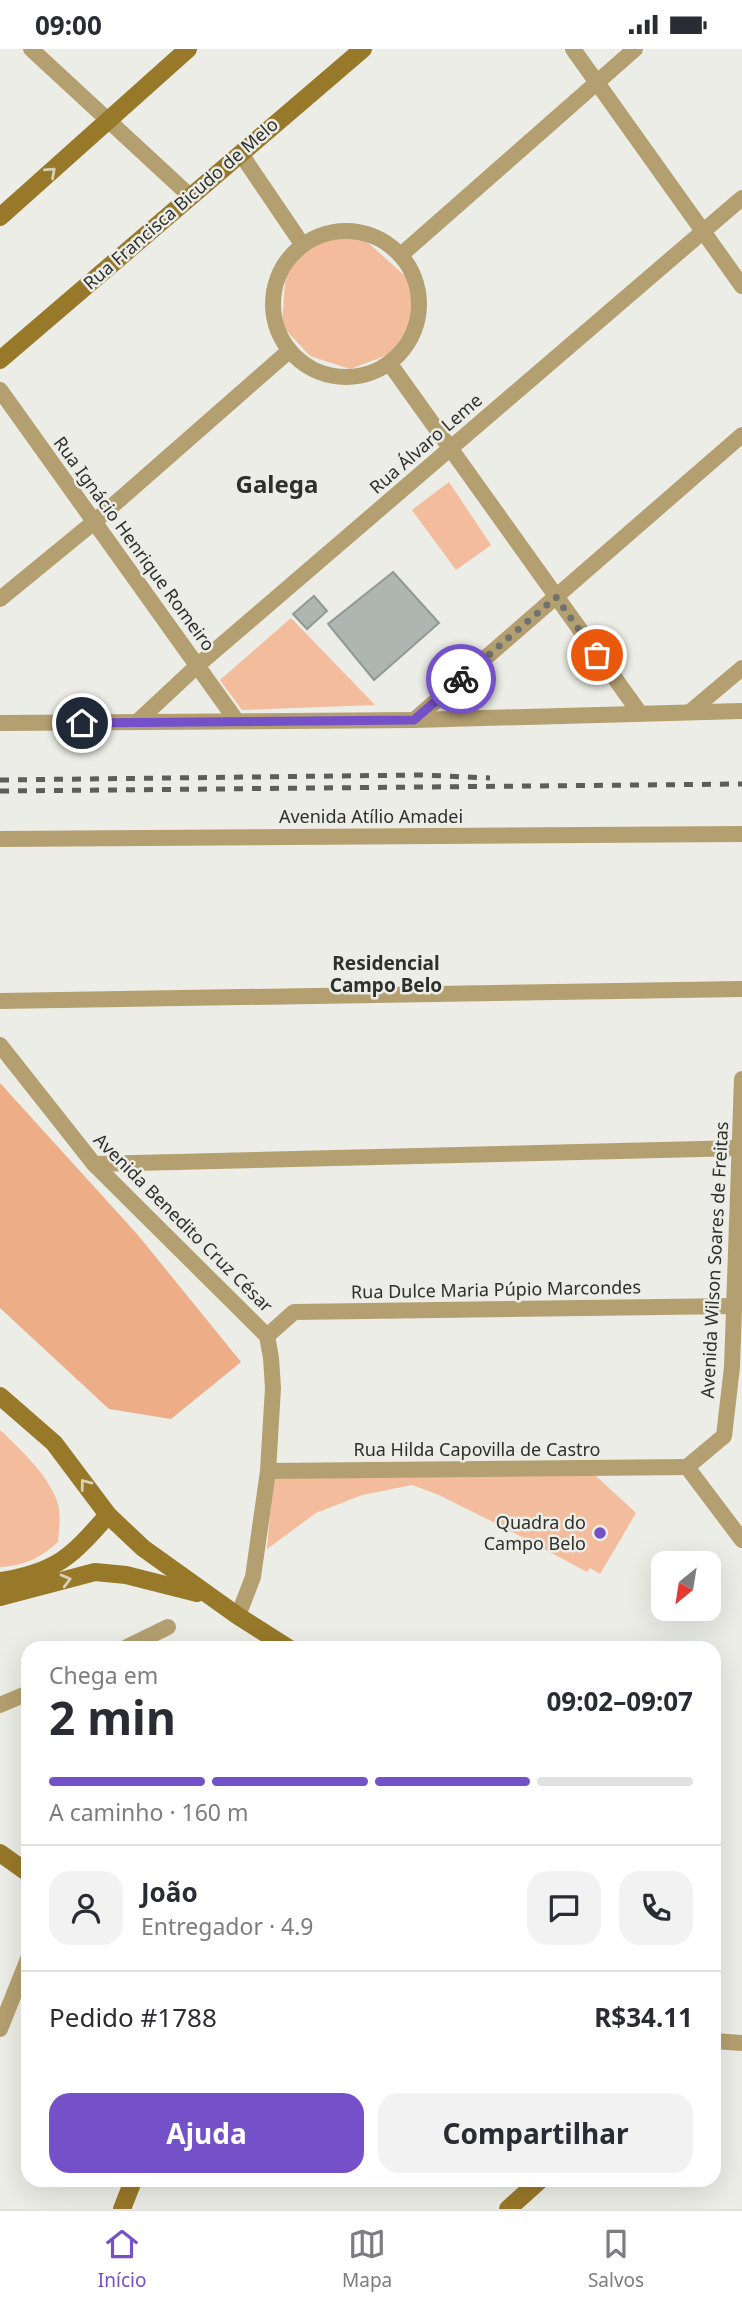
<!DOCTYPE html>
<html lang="pt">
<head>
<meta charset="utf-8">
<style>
  body { margin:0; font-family:"Noto Sans",sans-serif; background:#f2f2f3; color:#2b2b33; height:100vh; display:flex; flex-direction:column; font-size:26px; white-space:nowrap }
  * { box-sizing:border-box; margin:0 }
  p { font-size:23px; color:#7c7c81 }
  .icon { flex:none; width:38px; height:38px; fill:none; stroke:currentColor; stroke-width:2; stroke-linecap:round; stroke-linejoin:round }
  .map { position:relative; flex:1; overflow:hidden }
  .panel { position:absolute; left:21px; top:1592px; width:700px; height:546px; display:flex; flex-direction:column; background:#fff; border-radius:21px; box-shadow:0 7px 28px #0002 }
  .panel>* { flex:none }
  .needle { width:46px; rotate:210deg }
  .fabs { position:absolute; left:651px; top:1502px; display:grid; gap:14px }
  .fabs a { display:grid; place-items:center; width:70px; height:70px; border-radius:14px; background:#fff; box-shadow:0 7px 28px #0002; font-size:35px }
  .pin { position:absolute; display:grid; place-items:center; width:60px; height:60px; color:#fff; margin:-30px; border:4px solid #fff; border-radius:50%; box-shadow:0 2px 7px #0007 }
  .courier { position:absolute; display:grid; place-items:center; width:70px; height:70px; margin:-35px; border:5px solid #7450c9; border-radius:50%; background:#fff; color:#222; box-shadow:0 2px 9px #0007 }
  .headline em { font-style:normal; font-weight:700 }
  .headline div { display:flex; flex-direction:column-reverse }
  .headline { display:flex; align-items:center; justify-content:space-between; height:119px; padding:0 28px }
  h1 { font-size:46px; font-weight:700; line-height:52px }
  .bar { display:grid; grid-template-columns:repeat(4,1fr); gap:10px 7px; align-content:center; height:84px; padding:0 28px }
  .bar i { height:9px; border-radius:5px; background:#e1e1e2 }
  .bar .on { background:#7450c9 }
  .bar p { grid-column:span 4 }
  .line { display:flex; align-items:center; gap:18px; padding:0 28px; border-top:2px solid #e1e1e2 }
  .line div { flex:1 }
  .round { display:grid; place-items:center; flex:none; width:74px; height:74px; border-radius:21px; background:#f2f2f3 }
  .primary-button { display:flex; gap:14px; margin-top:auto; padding:14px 28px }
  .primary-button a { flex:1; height:80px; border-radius:21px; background:#7450c9; color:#fff; font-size:28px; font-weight:700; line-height:80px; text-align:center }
  .primary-button a+a { background:#f2f2f3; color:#2b2b33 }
  .status { display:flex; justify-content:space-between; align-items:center; height:49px; padding:0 35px; background:#fff; direction:ltr }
  .status svg { height:19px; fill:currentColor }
  .dock { display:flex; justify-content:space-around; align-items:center; height:98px; border-top:2px solid #e1e1e2; background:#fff; font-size:19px; color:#7c7c81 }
  .dock a { display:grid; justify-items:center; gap:4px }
  .dock .on { color:#7450c9 }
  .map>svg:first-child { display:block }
  .green { fill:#f3bc9c }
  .forest { fill:#edad87 }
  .building { fill:#afb5b1; stroke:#929894; stroke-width:2 }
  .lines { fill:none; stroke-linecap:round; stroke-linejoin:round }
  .street { stroke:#b49f70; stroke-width:16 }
  .secondary { stroke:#987829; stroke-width:18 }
  .rail { stroke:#5c5e5a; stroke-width:5; stroke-dasharray:9 9; stroke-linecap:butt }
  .oneway { stroke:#d6d0b7 }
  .done { stroke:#71726e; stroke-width:7; stroke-dasharray:0 12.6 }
  .route { stroke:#7450c9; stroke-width:9 }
  .poi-dot { fill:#7450c9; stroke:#ebede6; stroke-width:2.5 }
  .labels { text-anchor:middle; stroke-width:5; stroke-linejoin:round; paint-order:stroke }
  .street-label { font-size:18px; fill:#2f302e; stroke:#ebede6 }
  .poi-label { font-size:18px; fill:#2f302e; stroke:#ebede6; text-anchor:end }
  .neighbourhood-label { font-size:19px; font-weight:bold; fill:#2f302e; stroke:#ebede6 }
  .district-label { font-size:24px; font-weight:bold; fill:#2f302e; stroke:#ebede6 }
</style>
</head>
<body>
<div class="status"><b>09:00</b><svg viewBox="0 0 49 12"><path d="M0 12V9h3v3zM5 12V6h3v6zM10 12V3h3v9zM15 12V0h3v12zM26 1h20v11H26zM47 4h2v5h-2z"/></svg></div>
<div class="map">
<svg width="742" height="2160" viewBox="0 0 742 2160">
  <rect width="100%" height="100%" fill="#ebede6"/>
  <g class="green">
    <polygon points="323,190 364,190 414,235 410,277 390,305 350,320 310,307 282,277 286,219"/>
    <polygon points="449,433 491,496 456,521 412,461"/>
    <polygon points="291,569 375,656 242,661 220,631"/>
    <path d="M0,1381C20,1400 45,1423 56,1449C62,1463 59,1479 58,1493C40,1509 24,1517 0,1518Z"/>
    <polygon points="596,1427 636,1464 600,1525 590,1519 587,1523 507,1480 439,1446 412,1436 362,1446 316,1464 267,1500 273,1428"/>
  </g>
  <polygon class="forest" points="0,1034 137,1185 241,1313 171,1370 109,1360 0,1259"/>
  <g class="building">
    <polygon points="393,523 439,574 374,631 328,575"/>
    <polygon points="314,547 327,562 307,580 293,565"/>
  </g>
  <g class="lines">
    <g class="street">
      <polyline points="31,0 190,147"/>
      <polyline points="573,0 742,237"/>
      <polyline points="241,105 302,195"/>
      <circle cx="346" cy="255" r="73"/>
      <polyline points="402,205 635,0"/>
      <polyline points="390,315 639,663"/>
      <polyline points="0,341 236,671"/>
      <polyline points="0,550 94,473 289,302"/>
      <polyline points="691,662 742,619"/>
      <polyline points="414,671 742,386"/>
      <polyline points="137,673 198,616 742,149"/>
      <polyline points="0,674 414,671 742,662"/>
      <polyline points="0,790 742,785"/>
      <polyline points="0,952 742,940"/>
      <polyline points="0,996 94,1115 267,1287 271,1309 273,1339 268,1422 253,1528 238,1567"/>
      <polyline points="94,1115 742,1099"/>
      <polyline points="267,1287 294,1263 735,1257"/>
      <polyline points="687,1418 724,1387 732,1318 742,1030"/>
      <polyline points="687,1418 742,1491"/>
      <polyline points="268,1422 687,1418"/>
      <polyline points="123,1600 168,1578"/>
      <polyline points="0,1656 28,1644"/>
      <polyline points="0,1980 28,1910"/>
      <polyline points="714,1992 742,1994"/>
    </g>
    <g class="secondary">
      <polyline points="0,168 188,0"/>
      <polyline points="0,311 363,0"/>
      <polyline points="0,1347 54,1394 108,1466 143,1499 238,1567 290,1600"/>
      <path d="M0,1532C57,1523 71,1508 108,1466"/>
      <polyline points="0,1548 95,1523 126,1526 197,1544"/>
      <polyline points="0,1804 28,1824"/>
      <polyline points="122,2160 133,2132"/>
      <polyline points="508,2160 539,2132"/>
    </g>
    <g class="rail">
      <polyline points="0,731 421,726 490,729"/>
      <polyline points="0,742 742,735"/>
    </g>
  </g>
  <defs><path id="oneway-chevron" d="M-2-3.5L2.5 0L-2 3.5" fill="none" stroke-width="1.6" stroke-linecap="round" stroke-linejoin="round" transform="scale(1.75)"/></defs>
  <g class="oneway">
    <use href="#oneway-chevron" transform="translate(51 123) rotate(-42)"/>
    <use href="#oneway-chevron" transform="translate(85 1435) rotate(-127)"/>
    <use href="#oneway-chevron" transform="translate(66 1531) rotate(-15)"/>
  </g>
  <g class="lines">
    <polyline class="done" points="461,630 556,548 597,606"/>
    <polyline class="route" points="82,674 414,671 461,630"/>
  </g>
  <circle class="poi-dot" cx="600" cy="1484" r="7"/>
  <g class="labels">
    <g class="street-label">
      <text transform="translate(181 155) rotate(-41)" y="6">Rua Francisca Bicudo de Melo</text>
      <text transform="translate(426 395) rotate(-41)" y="6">Rua Álvaro Leme</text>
      <text transform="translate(134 495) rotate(54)" y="6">Rua Ignácio Henrique Romeiro</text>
      <text x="371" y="774">Avenida Atílio Amadei</text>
      <text transform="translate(183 1174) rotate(45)" y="6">Avenida Benedito Cruz César</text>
      <text transform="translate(715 1211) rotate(-87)" y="6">Avenida Wilson Soares de Freitas</text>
      <text transform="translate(496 1241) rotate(-1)" y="6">Rua Dulce Maria Púpio Marcondes</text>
      <text x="477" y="1407">Rua Hilda Capovilla de Castro</text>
    </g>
    <g class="poi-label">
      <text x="586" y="1480">Quadra do<tspan x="586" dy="21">Campo Belo</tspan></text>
    </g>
    <g class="neighbourhood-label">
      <text x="386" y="921">Residencial<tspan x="386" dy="22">Campo Belo</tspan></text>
    </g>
    <g class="district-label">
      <text x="277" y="444">Galega</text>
    </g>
  </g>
</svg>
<div class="fabs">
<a><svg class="needle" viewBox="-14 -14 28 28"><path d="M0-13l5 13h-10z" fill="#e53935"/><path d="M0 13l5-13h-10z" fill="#7c7c81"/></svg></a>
</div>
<div class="pin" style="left:597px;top:606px;background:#ea580c"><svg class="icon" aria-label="bag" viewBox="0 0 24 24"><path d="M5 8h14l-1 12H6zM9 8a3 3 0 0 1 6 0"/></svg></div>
<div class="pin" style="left:82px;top:674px;background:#1f2937"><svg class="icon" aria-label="home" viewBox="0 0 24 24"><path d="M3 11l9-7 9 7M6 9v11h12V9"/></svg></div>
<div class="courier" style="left:461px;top:630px"><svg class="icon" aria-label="bike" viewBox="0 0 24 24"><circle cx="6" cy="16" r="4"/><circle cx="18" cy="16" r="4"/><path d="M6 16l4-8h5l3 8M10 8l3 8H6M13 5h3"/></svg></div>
<section class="panel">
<div class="headline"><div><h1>2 min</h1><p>Chega em</p></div><em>09:02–09:07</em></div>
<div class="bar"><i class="on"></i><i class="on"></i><i class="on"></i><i></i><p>A caminho · 160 m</p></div>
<div class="line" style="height:126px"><a class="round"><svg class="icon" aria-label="person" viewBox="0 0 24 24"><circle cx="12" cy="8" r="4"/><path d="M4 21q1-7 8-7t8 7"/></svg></a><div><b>João</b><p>Entregador · 4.9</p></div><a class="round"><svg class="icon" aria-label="chat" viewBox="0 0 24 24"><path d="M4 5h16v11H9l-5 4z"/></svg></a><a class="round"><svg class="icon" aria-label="phone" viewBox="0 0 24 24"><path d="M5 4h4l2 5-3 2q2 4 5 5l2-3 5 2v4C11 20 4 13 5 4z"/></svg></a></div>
<div class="line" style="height:91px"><div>Pedido #1788</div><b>R$34.11</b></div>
<div class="primary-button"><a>Ajuda</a><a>Compartilhar</a></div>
</section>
</div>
<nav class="dock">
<a class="on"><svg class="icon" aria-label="home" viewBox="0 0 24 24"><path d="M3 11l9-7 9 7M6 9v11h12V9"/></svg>Início</a>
<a><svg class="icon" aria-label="map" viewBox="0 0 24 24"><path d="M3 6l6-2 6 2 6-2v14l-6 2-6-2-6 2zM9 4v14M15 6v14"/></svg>Mapa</a>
<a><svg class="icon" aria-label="saved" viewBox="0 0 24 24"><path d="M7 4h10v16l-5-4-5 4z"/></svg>Salvos</a>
</nav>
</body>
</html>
